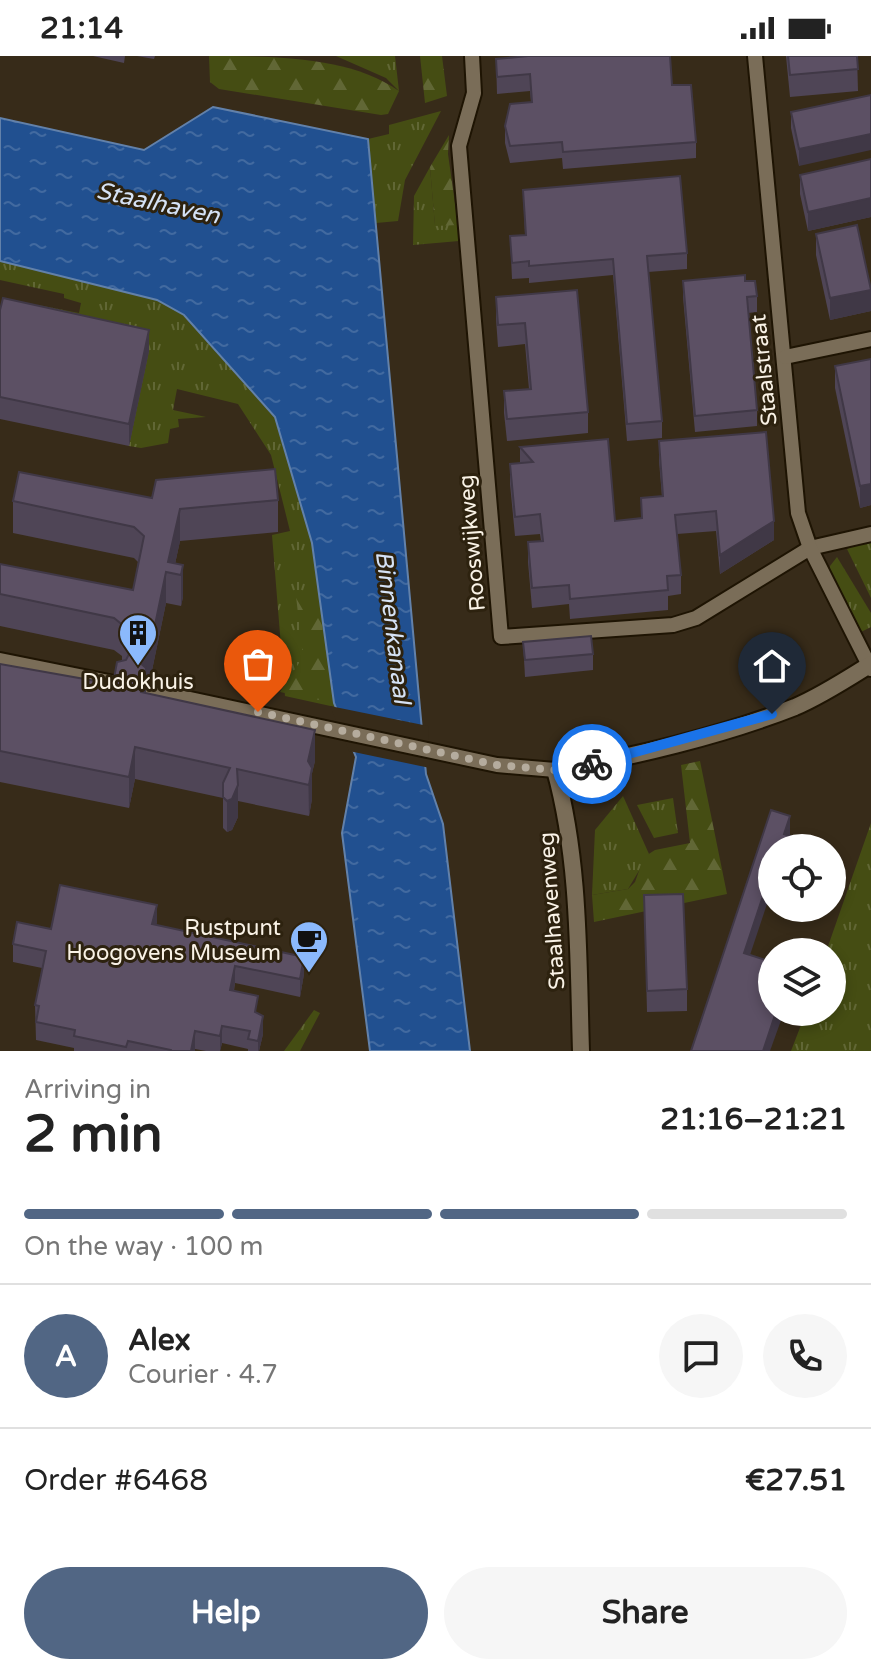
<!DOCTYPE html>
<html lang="en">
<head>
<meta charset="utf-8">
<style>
  body { margin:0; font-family:"Varela Round",sans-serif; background:#f6f6f6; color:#222; height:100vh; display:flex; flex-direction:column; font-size:30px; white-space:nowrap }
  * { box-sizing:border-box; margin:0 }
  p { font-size:26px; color:#767676 }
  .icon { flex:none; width:44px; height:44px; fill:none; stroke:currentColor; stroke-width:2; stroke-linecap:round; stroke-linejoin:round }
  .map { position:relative; height:995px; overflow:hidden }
  .details { display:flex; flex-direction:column; background:#fff; flex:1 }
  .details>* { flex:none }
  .controls { position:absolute; left:758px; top:778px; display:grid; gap:16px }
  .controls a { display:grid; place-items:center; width:88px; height:88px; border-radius:50%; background:#fff; box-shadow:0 4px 12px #0003; font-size:40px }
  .pin { position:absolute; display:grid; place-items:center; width:68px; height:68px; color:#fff; margin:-82px -34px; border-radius:50% 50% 50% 0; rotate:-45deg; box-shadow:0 0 8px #0007 }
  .pin .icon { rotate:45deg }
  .courier { position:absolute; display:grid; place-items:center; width:80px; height:80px; margin:-40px; border:6px solid #1a73e8; border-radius:50%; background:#fff; color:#222; box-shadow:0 2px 10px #0007 }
  .headline em { font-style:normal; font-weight:700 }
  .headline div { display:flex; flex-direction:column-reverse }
  .headline { display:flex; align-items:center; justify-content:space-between; height:136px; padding:0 24px }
  h1 { font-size:52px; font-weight:700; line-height:60px }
  .bar { display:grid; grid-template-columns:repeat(4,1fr); gap:12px 8px; align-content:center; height:96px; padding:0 24px }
  .bar i { height:10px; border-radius:6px; background:#e0e0e0 }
  .bar .selected { background:#516684 }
  .bar p { grid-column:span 4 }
  .line { display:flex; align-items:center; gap:20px; padding:0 24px; border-top:2px solid #e0e0e0 }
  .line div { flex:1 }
  .round { display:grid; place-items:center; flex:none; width:84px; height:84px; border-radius:42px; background:#f6f6f6 }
  .button { display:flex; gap:16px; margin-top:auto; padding:16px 24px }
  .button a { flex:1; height:92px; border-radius:48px; background:#516684; color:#fff; font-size:32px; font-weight:700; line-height:92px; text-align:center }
  .button a+a { background:#f6f6f6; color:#222 }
  .status { display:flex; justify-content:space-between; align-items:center; height:56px; padding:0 40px; background:#fff; direction:ltr }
  .status svg { height:22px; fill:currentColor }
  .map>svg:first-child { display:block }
  .grass { fill:url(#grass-tufts) }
  .forest { fill:url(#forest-firs) }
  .water { fill:url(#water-ripples); stroke:#6281aa; stroke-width:2 }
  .pier { fill:#372b19 }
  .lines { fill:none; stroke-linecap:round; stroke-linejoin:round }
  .minor-casing { stroke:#1e1403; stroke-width:18 }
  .tertiary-casing { stroke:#1e1403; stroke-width:20 }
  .minor { stroke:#7a6d58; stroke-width:14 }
  .tertiary { stroke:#7a6d58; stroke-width:16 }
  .wall { fill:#4f4556 }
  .shaded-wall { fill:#403846 }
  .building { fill:#5c5064; stroke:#403846; stroke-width:2 }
  .done { stroke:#b5ac9e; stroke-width:8; stroke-dasharray:0 14.4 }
  .route { stroke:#1a73e8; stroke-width:10 }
  .labels { text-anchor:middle; stroke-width:6; stroke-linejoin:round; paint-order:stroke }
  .street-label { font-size:22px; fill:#f9f2e6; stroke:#2d220f }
  .poi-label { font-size:22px; fill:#f9f2e6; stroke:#2d220f }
  .water-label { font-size:24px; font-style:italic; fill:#d5e2f5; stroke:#2d220f }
</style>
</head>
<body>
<div class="status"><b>21:14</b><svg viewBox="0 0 49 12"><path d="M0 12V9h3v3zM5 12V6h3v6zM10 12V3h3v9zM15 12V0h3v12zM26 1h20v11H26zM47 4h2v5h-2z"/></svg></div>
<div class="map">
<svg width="871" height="995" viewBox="0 0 871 995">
  <defs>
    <pattern id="grass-tufts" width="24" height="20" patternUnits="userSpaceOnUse" patternTransform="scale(2)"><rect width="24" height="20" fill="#454d13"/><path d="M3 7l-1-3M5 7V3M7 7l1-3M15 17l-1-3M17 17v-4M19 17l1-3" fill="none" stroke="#616735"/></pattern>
    <pattern id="forest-firs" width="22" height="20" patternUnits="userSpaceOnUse" patternTransform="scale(2)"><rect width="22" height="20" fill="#454d13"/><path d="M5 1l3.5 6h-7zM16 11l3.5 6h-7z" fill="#616735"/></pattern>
    <pattern id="water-ripples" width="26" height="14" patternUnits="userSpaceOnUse" patternTransform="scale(2)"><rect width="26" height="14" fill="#215090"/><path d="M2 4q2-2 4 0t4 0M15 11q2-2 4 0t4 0" fill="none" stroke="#426aa0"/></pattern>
  </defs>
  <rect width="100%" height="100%" fill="#372b19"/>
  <g class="grass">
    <polygon points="336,0 395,0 399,35 386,22"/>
    <polygon points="441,55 405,124 398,165 376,167 368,83 389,78 389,69"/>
    <polygon points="430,111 435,169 458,169 459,185 413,189 414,140"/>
    <polygon points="0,205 158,244 184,259 275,361 312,487 335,651 285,640 272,479 290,475 271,399 238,348 177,333 173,354 206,361 178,363 179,371 170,373 168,387 141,392 129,390 24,259 38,249 79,257 81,247 64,242 64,238 0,224"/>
    <polygon points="871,482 871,542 847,493"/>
    <polygon points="837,501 871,557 871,571 861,576 830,519 830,510"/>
    <polygon points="623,740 649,798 628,833 592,839 595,774"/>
    <polygon points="673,742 678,777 654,782 637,749"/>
    <polygon points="871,767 871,995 791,995 806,956 832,956 832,896 826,896"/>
    <polygon points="314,954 320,957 300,995 284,995"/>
  </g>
  <g class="forest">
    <path d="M209,0C273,0 350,0 399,35L388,58L381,59L219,33L210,26Z"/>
    <polygon points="420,0 442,0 447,40 425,47"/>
    <polygon points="449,79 448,98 458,169 435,170 430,111"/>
    <polygon points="317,538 334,647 280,636 303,601 296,540"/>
    <polygon points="700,705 727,838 594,866 592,839 628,833 635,826 644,801 655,794 690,787 681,709"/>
  </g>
  <polygon class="water" points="213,51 368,83 426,718 443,768 470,995 370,995 342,777 356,701 334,647 312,487 275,361 184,259 157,244 0,205 0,62 144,94"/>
  <polygon class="pier" points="330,650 428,670 430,712 349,695"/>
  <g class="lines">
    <defs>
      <g id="minor">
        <polyline points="472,0 474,37 459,90 501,581 673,569 696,562 810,492 871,478"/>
        <polyline points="755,0 798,457 810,492 871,613"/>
        <polyline points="785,301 871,283"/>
        <polyline points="0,604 119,628"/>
        <polyline points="148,634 497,709 555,714"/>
      </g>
      <path id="tertiary" d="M581,995C578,901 580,805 555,714C630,702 724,679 795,651C821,640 847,623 871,608"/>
    </defs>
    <use href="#minor" class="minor-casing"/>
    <use href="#tertiary" class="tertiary-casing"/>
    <use href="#minor" class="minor"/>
    <use href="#tertiary" class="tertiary"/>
  </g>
  <g class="wall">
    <polygon points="93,0 125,0 124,7"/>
    <polygon points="137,0 155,0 154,3"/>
    <polygon points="786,0 857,0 858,35 790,41"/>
    <polygon points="496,3 672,29 696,86 696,102 563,113 562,102 510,107 505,87 505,70 531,46 530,35 497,38"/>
    <polygon points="871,39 799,110 791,72 791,56"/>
    <polygon points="871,103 871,161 808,175 800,138 800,119"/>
    <polygon points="523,134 687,197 687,213 648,216 662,365 662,382 627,385 613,219 529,227 529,222 512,223 510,180 525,179"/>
    <polygon points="816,178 871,255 830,264 816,199"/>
    <polygon points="683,225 745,225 757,240 757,256 748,257 757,354 757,370 695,376 683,241"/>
    <polygon points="577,234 588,356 588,377 507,385 504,357 504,335 529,333 525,288 498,291 496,263 496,241"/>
    <polygon points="0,254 149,295 129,390 0,363"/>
    <polygon points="871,303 871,449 860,452 835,332 835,310"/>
    <polygon points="659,385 774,484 720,518 716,475 677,478 681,519 681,538 668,540 668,554 570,563 569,548 532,552 528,506 528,486 541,485 540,478 515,480 510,428 510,408 520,407 520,391 615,465 641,462 641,442 662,441 659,405"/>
    <polygon points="152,442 278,444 278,476 180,485 175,508 183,509 183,541 181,550 166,547 150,624 146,627 146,637 315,705 312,717 312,743 309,760 238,745 238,761 232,774 227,776 223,772 223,742 135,723 129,752 0,726 0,608 113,628 122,605 122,600 114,594 0,570 0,508 133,534 138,506 134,502 13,477 13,445"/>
    <polygon points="523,586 593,598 593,614 525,621"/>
    <polygon points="644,839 687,933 687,955 647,956"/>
    <polygon points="156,869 304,918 300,941 235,927 234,935 258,958 263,978 259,995 248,995 248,993 222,987 220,995 206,995 195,993 195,995 74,995 74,992 36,984 35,949 42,912 13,906 13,888 51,873"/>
  </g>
  <g class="shaded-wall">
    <polygon points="871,78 871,94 799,110 799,93"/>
    <polygon points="871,142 871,161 808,175 808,156"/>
    <polygon points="871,234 871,255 830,264 830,242"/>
    <polygon points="149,274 149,295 129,390 129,368"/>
    <polygon points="871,428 871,449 860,452 860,430"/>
    <polygon points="180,453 180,485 173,517 168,506"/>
    <polygon points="774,465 774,484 720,518 720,499"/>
    <polygon points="183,509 183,541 181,550 181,519"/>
    <polygon points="166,516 166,547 150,624 146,627 146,644 138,631 138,600"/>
    <polygon points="315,674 315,705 312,717 312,743 309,760 308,705"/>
    <polygon points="135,691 135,723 129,752 129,721"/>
    <polygon points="238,729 238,761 232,774 227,776 227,745"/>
    <polygon points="790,760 790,780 784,778"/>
    <polygon points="772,813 772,833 744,917 744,897"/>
    <polygon points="157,849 157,867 152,886 152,868"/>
    <polygon points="304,901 304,918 300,941 300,923"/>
    <polygon points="235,910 235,927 230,952 230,934"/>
    <polygon points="776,956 784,956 770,995 763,995"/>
    <polygon points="263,960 263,978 259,995 258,995 258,985"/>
    <polygon points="222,970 222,987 220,995 220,980"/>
    <polygon points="195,975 195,995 191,995"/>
  </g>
  <g class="building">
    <polygon points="528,0 670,0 672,29 691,29 696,86 563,96 562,86 510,90 505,70 510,48 532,46 530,18 497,21 496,3"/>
    <polygon points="788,0 857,0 858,13 790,19"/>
    <polygon points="871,39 871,78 799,93 791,56"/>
    <polygon points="871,103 871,142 808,156 800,119"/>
    <polygon points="680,120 687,197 647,200 662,365 627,368 613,203 529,210 529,205 512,207 510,180 526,179 523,134"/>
    <polygon points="857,169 871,234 830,242 816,178"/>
    <polygon points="745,219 745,225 755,225 757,240 747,241 757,354 695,360 683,225"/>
    <polygon points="577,234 588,356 507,363 504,335 531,333 525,267 498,269 496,241"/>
    <polygon points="3,242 149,274 129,368 0,341 0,254"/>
    <polygon points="871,303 871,428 860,430 835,310"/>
    <polygon points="766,376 774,465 720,499 716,455 675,459 681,519 667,520 668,534 570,543 569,529 532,532 528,486 543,485 540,458 515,461 510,408 533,406 520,391 608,383 615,465 642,462 641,442 663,440 659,385"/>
    <polygon points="275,413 278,444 180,453 168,506 183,509 181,519 166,516 150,593 138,600 139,606 146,612 141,636 315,674 308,705 312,712 309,729 237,713 238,729 232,743 227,745 223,741 223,727 230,712 135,691 129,721 0,695 0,608 113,628 117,606 126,604 129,598 122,587 125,571 114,562 0,538 0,508 133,534 144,480 134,471 13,445 19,416 152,442 156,424"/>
    <polygon points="591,580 593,598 525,604 523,586"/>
    <polygon points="771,754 790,760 784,778 825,792 772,792 772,813 744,897 772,906 772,956 776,956 763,995 691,995"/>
    <polygon points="60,829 157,849 152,868 304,901 300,923 235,910 230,934 258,940 255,956 263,960 258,985 248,983 250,975 222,970 220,980 195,975 191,995 171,995 171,994 128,985 126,991 74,980 75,974 36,966 39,950 35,949 46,895 13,888 17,866 51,873"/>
    <polygon points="683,838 687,933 647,935 644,839"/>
  </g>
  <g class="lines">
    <polyline class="done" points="258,656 497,709 555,714 592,708"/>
    <polyline class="route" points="592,708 772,658"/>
  </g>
  <defs>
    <symbol id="building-pin" viewBox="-11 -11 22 30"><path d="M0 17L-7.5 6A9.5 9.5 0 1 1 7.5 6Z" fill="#8bb9fc" stroke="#2d220f"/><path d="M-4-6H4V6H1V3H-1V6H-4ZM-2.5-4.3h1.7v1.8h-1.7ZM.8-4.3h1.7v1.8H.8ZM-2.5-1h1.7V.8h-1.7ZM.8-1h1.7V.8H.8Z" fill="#111"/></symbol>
    <symbol id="cafe-pin" viewBox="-11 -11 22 30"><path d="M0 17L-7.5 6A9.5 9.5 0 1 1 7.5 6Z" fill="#8bb9fc" stroke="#2d220f"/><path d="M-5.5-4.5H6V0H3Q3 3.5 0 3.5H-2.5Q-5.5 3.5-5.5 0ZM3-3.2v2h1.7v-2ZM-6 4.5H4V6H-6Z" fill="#111"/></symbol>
  </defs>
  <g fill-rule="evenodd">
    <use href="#building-pin" x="116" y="555" width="44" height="60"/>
    <use href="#cafe-pin" x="287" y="862" width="44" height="60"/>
  </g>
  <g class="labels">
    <g class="street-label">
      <text transform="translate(763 314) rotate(-96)" y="8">Staalstraat</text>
      <text transform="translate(471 487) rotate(-95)" y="8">Rooswijkweg</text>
      <text transform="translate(551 855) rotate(-94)" y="8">Staalhavenweg</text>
    </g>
    <g class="poi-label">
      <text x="138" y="633">Dudokhuis</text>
      <text x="281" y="879" text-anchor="end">Rustpunt<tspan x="281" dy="25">Hoogovens Museum</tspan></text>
    </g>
    <g class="water-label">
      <text transform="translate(158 147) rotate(12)" y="8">Staalhaven</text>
      <text transform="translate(393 571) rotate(83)" y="8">Binnenkanaal</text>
    </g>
  </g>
</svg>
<div class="controls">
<a><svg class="icon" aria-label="locate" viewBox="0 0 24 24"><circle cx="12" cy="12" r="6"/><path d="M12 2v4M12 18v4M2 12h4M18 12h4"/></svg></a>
<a><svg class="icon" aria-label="layers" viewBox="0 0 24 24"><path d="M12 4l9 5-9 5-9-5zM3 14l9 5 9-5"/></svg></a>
</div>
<div class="pin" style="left:258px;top:656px;background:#ea580c"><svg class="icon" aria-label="bag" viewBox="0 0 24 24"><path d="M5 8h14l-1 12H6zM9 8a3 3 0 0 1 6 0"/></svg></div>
<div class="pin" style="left:772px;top:658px;background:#1f2937"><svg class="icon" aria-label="home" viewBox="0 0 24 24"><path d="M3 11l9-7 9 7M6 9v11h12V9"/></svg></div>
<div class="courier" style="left:592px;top:708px"><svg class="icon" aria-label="bike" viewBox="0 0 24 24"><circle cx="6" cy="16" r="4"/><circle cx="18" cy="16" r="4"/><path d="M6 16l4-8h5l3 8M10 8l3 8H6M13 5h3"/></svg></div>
</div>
<section class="details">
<div class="headline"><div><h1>2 min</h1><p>Arriving in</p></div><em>21:16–21:21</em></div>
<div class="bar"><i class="selected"></i><i class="selected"></i><i class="selected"></i><i></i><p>On the way · 100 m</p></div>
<div class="line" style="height:144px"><b class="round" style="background:#516684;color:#fff">A</b><div><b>Alex</b><p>Courier · 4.7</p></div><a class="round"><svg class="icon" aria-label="chat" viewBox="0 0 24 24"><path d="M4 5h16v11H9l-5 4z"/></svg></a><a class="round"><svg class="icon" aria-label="phone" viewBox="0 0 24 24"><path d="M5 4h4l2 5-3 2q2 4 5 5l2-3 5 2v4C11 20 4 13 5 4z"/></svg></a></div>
<div class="line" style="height:104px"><div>Order #6468</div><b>€27.51</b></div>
<div class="button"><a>Help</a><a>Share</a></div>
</section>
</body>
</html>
